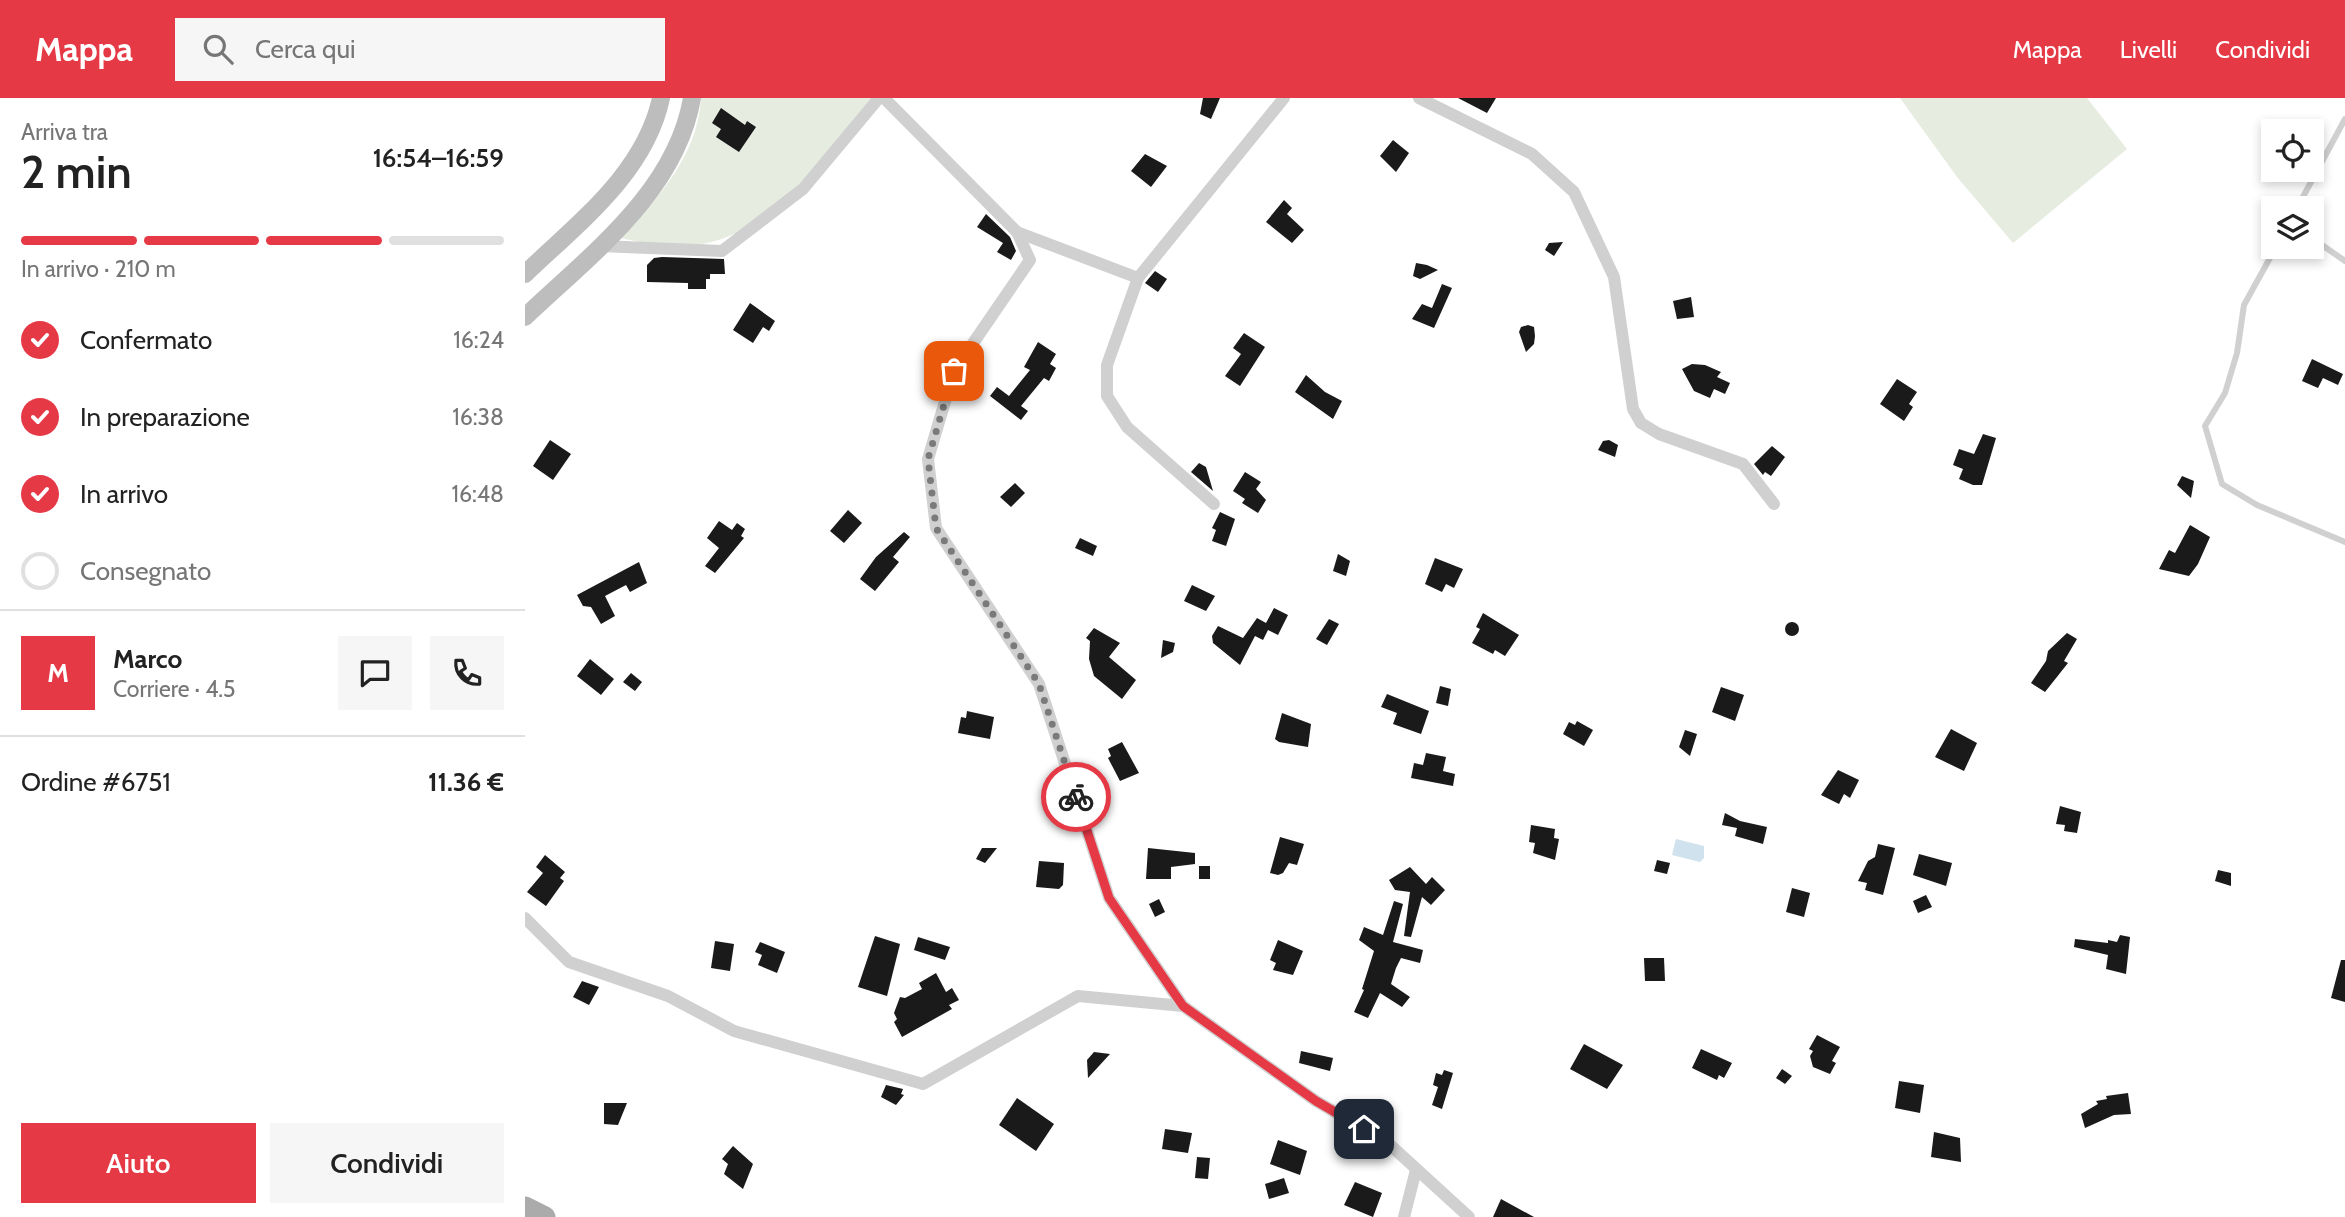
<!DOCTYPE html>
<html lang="it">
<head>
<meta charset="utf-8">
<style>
  body { margin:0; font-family:Cabin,sans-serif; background:#f6f6f6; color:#222; height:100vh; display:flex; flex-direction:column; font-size:26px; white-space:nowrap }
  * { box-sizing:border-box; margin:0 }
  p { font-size:23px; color:#767676 }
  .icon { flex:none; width:38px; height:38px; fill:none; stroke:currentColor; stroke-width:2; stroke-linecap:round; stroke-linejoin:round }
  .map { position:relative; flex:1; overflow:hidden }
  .details { display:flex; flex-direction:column; background:#fff; width:525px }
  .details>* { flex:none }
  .buttons { position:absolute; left:1736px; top:21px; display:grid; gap:14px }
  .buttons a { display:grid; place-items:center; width:63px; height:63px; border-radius:0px; background:#fff; box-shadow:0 4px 10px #0003; font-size:35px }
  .pin { position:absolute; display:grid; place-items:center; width:60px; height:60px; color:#fff; margin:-30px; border-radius:14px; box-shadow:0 4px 10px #0006 }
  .courier { position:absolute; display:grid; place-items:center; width:70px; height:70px; margin:-35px; border:5px solid #e63946; border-radius:50%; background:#fff; color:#222; box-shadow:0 2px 9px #0007 }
  .headline em { font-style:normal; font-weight:600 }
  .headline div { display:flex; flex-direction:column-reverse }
  .headline { display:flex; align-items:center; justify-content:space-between; height:119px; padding:0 21px }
  h1 { font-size:46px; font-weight:600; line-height:52px }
  .bar { display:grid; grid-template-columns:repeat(4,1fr); gap:10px 7px; align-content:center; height:84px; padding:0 21px }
  .bar i { height:9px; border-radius:5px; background:#e0e0e0 }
  .bar .current { background:#e63946 }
  .bar p { grid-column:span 4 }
  .line { display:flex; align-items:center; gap:18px; padding:0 21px; border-top:2px solid #e0e0e0 }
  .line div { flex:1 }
  .round { display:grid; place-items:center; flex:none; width:74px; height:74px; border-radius:0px; background:#f6f6f6 }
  ol { padding:0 21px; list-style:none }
  li { display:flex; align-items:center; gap:21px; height:77px }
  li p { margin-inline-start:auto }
  li .icon { padding:7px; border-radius:50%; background:#e63946; color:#fff; stroke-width:4 }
  li:last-child { color:#767676 }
  li i { width:38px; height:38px; border:4px solid #e0e0e0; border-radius:50% }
  .primary-button { display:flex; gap:14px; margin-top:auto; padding:14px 21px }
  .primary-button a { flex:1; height:80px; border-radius:0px; background:#e63946; color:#fff; font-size:28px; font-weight:600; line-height:80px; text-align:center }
  .primary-button a+a { background:#f6f6f6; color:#222 }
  header { display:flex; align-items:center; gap:42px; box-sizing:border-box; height:98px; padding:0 35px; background:#e63946; color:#fff }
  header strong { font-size:33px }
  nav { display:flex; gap:38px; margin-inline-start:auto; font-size:24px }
  .search { width:490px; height:63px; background:#f6f6f6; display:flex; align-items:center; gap:18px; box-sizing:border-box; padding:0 24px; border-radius:0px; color:#767676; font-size:26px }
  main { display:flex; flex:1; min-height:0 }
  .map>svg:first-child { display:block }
  .green { fill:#e6ecdf }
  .water { fill:#cfe2ee }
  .building { fill:#1a1a1a }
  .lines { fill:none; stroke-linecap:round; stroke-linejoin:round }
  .service { stroke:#d0d0d0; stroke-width:6 }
  .minor { stroke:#d0d0d0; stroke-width:12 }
  .secondary { stroke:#bdbdbd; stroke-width:18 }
  .primary { stroke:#ababab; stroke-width:21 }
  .done { stroke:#7a7a7a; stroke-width:7; stroke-dasharray:0 12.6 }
  .route { stroke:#e63946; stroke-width:9 }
</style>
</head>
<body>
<header>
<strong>Mappa</strong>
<div class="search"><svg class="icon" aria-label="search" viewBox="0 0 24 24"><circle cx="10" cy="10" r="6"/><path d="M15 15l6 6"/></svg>Cerca qui</div>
<nav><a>Mappa</a><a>Livelli</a><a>Condividi</a></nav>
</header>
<main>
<section class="details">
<div class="headline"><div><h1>2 min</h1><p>Arriva tra</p></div><em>16:54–16:59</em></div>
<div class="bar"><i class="current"></i><i class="current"></i><i class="current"></i><i></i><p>In arrivo · 210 m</p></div>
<ol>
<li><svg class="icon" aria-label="check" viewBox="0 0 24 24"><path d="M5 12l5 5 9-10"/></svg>Confermato<p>16:24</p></li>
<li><svg class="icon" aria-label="check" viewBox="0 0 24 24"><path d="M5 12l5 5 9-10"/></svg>In preparazione<p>16:38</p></li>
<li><svg class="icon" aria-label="check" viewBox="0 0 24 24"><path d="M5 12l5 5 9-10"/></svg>In arrivo<p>16:48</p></li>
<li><i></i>Consegnato</li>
</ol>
<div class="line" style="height:126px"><b class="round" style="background:#e63946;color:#fff">M</b><div><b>Marco</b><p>Corriere · 4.5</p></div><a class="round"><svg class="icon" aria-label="chat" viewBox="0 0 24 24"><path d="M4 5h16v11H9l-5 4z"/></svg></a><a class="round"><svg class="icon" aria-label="phone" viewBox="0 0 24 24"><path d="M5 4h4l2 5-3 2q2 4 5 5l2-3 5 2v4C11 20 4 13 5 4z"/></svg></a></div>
<div class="line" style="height:91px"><div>Ordine #6751</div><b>11.36 €</b></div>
<div class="primary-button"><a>Aiuto</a><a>Condividi</a></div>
</section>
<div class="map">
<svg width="1820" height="1119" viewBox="0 0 1820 1119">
  <rect width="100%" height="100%" fill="#fff"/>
  <g class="green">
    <path d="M176,0H351C309,49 249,132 182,145C155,151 122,146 96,140C133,100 173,57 176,0Z"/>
    <polygon points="1375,0 1562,0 1602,51 1488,145 1432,79"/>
  </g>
  <polygon class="water" points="1151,741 1179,748 1179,760 1175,764 1147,757"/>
  <g class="building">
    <polygon points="678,0 695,0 686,21 675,16"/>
    <polygon points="933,0 971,0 962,15"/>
    <polygon points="196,10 220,27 222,23 231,29 214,54 191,39 196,31 187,25"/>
    <polygon points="868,42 884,55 871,74 855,58"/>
    <polygon points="620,56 642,68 626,89 606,73"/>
    <polygon points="759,102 767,110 762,116 779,132 767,145 741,124"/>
    <polygon points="461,116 485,139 491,153 486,162 472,154 478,145 452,129"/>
    <polygon points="1038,144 1029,158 1020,152 1024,145"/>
    <polygon points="137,159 199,161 200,176 185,176 185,181 181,181 181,191 163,191 163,185 122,184 122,167 129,160"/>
    <polygon points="891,165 902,167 913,172 895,181 888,178"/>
    <polygon points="630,173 642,181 633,194 620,185"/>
    <polygon points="917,186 927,190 909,230 887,221 897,206 907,210"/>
    <polygon points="1166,199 1169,219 1152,221 1148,203"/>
    <polygon points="225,205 250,223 244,233 238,229 228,245 208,232"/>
    <polygon points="1003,227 1009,229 1010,238 1009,246 1001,254 994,234 996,229"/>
    <polygon points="719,235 740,249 715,288 700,278 716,256 708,250"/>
    <polygon points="513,244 531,256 525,266 531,270 524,283 519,280 496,308 503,313 496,322 465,298 472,289 484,298 505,272 499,269"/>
    <polygon points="1787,261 1818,276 1813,287 1798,280 1793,290 1777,283"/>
    <polygon points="1167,266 1180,267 1196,274 1192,279 1205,285 1200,296 1189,291 1185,300 1169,293 1157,271"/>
    <polygon points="781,277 800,294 817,303 808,321 770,294"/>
    <polygon points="1372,281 1392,294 1384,306 1388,309 1379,323 1355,306"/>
    <polygon points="1458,336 1471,340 1457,387 1448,387 1434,381 1438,371 1428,367 1434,351 1449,356"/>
    <polygon points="25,342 46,356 28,382 8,368"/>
    <polygon points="1084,342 1093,347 1090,359 1073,352 1078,343"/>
    <polygon points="1247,348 1260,359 1246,378 1240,374 1238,377 1229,366"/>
    <polygon points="674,365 681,369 688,393 666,374"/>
    <polygon points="720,374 736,384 731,391 741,402 733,415 717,405 720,401 708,393"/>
    <polygon points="1657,378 1669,383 1666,400 1652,387"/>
    <polygon points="490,385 500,395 486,409 475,399"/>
    <polygon points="323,412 337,425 319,445 305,433"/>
    <polygon points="695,414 710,421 701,448 687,443 691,432 687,430"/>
    <polygon points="194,423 207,432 212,425 220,431 216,438 219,440 190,475 180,468 194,450 182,440"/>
    <polygon points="1665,427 1685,439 1673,466 1664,478 1634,471 1644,452 1650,455"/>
    <polygon points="379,434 385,439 368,459 374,464 350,493 335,481 351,459"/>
    <polygon points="555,440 572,448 568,458 550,450"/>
    <polygon points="813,456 825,463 821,478 808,473"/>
    <polygon points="910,460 938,471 929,490 921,486 917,494 900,486"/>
    <polygon points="114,464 122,485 105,494 101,487 80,498 90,518 76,526 66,509 58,508 52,497"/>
    <polygon points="667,487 690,498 681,513 659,503"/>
    <polygon points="749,510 763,517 753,537 743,532 738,542 730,538 715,567 688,545 687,538 693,528 718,540 732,520 741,525"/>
    <polygon points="958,515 994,537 980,558 970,552 968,556 947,545 955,531 951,529"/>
    <polygon points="804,521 814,526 802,547 791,541"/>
    <circle cx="1267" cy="531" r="7"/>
    <polygon points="569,530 595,545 584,559 611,582 597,601 569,578 564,561 565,543 561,540"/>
    <polygon points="1542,535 1552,541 1539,563 1543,565 1520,594 1506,585 1521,563 1523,553"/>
    <polygon points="638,542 650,545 648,554 636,560"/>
    <polygon points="65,561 89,581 76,597 52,578"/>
    <polygon points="106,575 117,584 110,593 98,584"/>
    <polygon points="915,588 926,591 923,608 911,605"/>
    <polygon points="1196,589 1219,597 1210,623 1187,614"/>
    <polygon points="862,596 904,613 896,636 868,626 872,615 856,609"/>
    <polygon points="442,613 469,619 465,641 433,635 436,619 441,620"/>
    <polygon points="757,615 786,626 783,649 754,644 750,641"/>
    <polygon points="1052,623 1068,632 1059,648 1038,636 1044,624 1050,627"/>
    <polygon points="1426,631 1452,645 1439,673 1410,659"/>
    <polygon points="1160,632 1172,636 1165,658 1154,649"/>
    <polygon points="597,644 614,675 595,683 583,660 586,658 583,651"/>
    <polygon points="901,655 921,659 918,673 930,676 928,688 886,680 889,665 898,667"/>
    <polygon points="1313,672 1334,682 1325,700 1319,696 1314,706 1296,697"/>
    <polygon points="1535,708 1556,714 1552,735 1539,733 1540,727 1531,726"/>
    <polygon points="1200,715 1215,723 1242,729 1238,746 1210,738 1212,730 1197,727"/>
    <polygon points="1006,727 1030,731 1029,740 1034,741 1030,762 1008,755 1010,745 1004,744"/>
    <polygon points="755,739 779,746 772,767 764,765 758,775 753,777 745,775"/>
    <polygon points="1353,746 1370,750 1358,797 1340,792 1342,785 1333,783 1343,763 1350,759"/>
    <polygon points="457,750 472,750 460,765 451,761"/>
    <polygon points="623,750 670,755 670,766 646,769 646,781 621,781"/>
    <polygon points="1394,756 1427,765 1421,788 1388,777"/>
    <polygon points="20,757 40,774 35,780 39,783 21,808 2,794 18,775 11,769"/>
    <polygon points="1132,762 1145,765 1142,776 1129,773"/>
    <polygon points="514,763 539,765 538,787 534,791 511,789"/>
    <rect x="674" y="768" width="11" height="13"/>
    <polygon points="885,769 901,786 907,779 920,792 906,807 897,799 886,839 879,838 885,794 870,792 864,782"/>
    <polygon points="1693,772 1706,775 1706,788 1690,783"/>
    <polygon points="1267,790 1285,795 1279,819 1261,814"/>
    <polygon points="1401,797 1407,809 1393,815 1388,803"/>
    <polygon points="634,801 640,814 630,819 624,806"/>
    <polygon points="869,803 878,806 868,844 898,852 895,865 876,860 871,870 866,886 885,899 877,909 855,895 843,920 829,914 839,892 837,891 849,853 834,842 839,829 858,837"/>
    <polygon points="1595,837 1605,839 1601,876 1581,871 1583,857 1549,849 1550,841 1583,845 1583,842 1592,844"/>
    <polygon points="350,838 375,846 362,898 333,889"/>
    <polygon points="393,839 425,849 420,862 389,852"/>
    <polygon points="753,842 778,853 768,877 748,872 751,865 745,862"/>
    <polygon points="190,843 209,846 205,873 186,870"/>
    <polygon points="235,844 260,854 252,875 233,867 237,857 230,854"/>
    <polygon points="1119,860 1139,860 1140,883 1120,883"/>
    <polygon points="1816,862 1820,862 1820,904 1806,900"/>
    <polygon points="411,875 421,894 427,890 434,902 424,907 427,911 377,939 369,924 372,921 369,915 375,899 380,900 397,891 394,885"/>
    <polygon points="57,883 74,889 64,907 48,899"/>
    <polygon points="1292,937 1315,949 1307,963 1311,965 1305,976 1288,969 1285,958 1288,953 1284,951"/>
    <polygon points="1059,946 1098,967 1082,991 1045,971"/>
    <polygon points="1176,951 1207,965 1199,980 1194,977 1192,982 1167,970"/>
    <polygon points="776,953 808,960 805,973 774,965"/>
    <polygon points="569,954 585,956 563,980 562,962"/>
    <polygon points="1257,971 1267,978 1260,986 1251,980"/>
    <polygon points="919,972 928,975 917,1011 907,1007 913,989 908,987 911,975 917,977"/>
    <polygon points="1374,983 1399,987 1395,1015 1370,1010"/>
    <polygon points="361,987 378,991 376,996 379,997 371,1007 356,999"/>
    <polygon points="1603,995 1606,1016 1589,1017 1560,1030 1556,1016 1573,1006 1571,1003 1582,1001 1581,998"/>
    <polygon points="492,1000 529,1026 511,1053 474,1027"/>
    <polygon points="79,1005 102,1005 93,1027 79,1026"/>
    <polygon points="640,1031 667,1035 663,1055 637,1051"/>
    <polygon points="1409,1034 1435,1040 1436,1064 1406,1059"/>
    <polygon points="753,1042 782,1053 775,1077 745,1066"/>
    <polygon points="208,1048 228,1066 218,1091 199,1076 203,1066 197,1061"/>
    <polygon points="672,1059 685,1060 683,1081 670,1080"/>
    <polygon points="759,1080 764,1095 744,1101 740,1086"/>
    <polygon points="830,1084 857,1095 848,1119 819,1107"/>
    <polygon points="976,1101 1009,1119 968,1119"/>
  </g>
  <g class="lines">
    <g class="service">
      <polyline points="1772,110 1820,21"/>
      <polyline points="1787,140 1820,163"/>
      <polyline points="1751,149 1719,207 1712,255 1700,295 1680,328 1697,386 1732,407 1820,444"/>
    </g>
    <g class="minor">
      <polyline points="359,0 492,134 505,162 429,273 403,361 411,430 514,586 584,800 658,908 791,1003 863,1045 944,1119"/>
      <polyline points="894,0 1007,56 1049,94 1089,179 1108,311 1116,325 1134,336 1218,366 1249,406"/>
      <polyline points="492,134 613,180 759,0"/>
      <polyline points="75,148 197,153 278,91 354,0"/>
      <polyline points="613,180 582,267 582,298 602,329 689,406"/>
      <polyline points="0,820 44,864 143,898 209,933 398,986 553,898 658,908"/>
      <polyline points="879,1119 891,1072"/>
    </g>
    <g class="secondary">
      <path d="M0,176C53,125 120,75 136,0"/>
      <path d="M0,219C65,157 151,94 167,0"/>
    </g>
    <polyline class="primary" points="0,1109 20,1119"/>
  </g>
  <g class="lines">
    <polyline class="done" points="429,273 403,361 411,430 514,586 551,699"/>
    <polyline class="route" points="551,699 584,800 658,908 791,1003 839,1031"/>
  </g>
</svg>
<div class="buttons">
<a><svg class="icon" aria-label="locate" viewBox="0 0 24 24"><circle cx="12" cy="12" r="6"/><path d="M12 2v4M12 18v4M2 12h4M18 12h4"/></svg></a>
<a><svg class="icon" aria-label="layers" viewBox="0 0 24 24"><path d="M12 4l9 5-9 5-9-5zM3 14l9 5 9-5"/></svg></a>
</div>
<div class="pin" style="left:429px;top:273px;background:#ea580c"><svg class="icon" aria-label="bag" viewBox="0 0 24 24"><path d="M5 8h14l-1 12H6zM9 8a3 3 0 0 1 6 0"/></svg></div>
<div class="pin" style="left:839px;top:1031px;background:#1f2937"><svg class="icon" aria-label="home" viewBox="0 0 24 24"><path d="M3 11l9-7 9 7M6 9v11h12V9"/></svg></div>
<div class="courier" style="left:551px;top:699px"><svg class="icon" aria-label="bike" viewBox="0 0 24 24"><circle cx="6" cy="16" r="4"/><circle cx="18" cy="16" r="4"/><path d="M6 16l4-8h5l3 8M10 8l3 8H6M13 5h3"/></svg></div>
</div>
</main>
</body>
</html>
